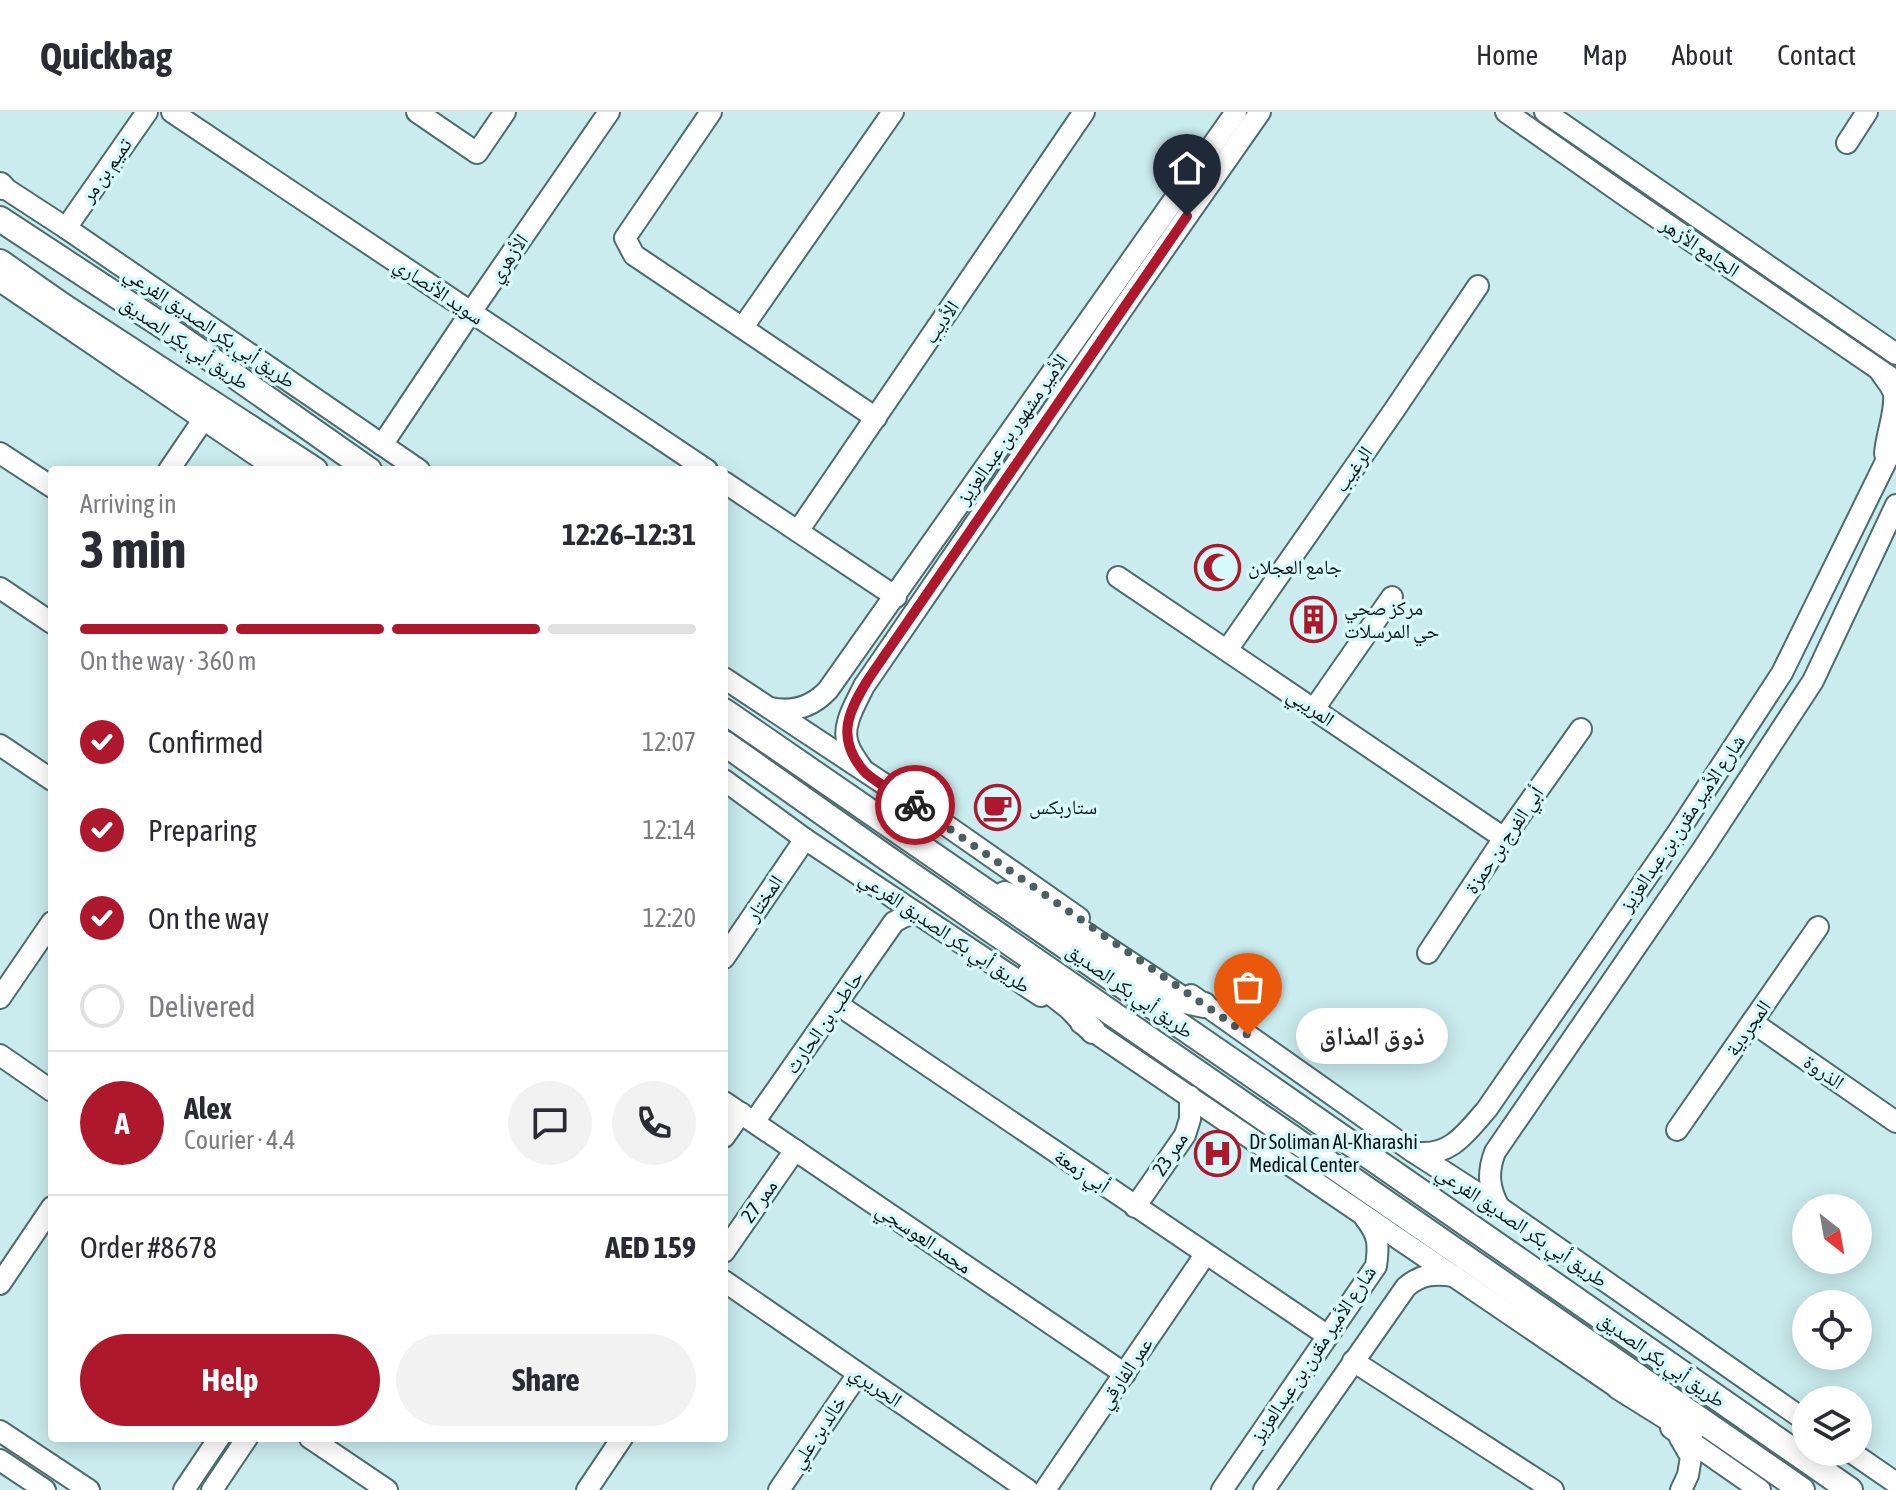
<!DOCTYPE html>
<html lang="en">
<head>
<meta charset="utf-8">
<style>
  body { margin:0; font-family:"Asap Condensed","Noto Naskh Arabic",sans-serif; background:#f2f2f3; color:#2b2b33; height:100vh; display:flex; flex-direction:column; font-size:30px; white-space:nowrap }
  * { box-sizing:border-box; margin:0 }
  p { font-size:26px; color:#7c7c81 }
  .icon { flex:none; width:44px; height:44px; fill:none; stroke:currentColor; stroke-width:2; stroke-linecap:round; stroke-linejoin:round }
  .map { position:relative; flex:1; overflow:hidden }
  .side { position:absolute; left:48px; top:354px; width:680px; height:976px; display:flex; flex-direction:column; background:#fff; border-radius:8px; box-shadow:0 4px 20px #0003 }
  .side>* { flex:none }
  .needle { width:52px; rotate:149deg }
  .tools { position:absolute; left:1792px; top:1082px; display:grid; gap:16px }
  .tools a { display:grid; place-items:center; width:80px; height:80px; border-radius:50%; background:#fff; box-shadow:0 4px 20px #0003; font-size:40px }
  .pin { position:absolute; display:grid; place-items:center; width:68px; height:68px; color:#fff; margin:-82px -34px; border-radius:50% 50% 50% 0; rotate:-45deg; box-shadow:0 0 8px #0007 }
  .pin .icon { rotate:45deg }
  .courier { position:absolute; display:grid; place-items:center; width:80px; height:80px; margin:-40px; border:6px solid #ad182d; border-radius:50%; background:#fff; color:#222; box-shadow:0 2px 10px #0007 }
  .bubble { position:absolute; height:56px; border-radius:28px; background:#fff; box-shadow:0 4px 20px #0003; font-size:26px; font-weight:700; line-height:56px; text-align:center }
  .overview em { font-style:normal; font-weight:700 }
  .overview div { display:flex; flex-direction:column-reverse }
  .overview { display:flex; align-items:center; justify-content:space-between; height:136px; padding:0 32px }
  h1 { font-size:52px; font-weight:700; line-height:60px }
  .bar { display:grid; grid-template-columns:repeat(4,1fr); gap:12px 8px; align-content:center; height:96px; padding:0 32px }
  .bar i { height:10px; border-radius:6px; background:#e1e1e2 }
  .bar .selected { background:#ad182d }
  .bar p { grid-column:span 4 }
  .line { display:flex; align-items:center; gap:20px; padding:0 32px; border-top:2px solid #e1e1e2 }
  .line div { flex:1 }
  .round { display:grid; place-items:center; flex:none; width:84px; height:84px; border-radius:42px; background:#f2f2f3 }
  ol { padding:0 32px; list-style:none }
  li { display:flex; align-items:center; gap:24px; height:88px }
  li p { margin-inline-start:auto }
  li .icon { padding:8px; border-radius:50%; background:#ad182d; color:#fff; stroke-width:4 }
  li:last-child { color:#7c7c81 }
  li i { width:44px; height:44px; border:4px solid #e1e1e2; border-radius:50% }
  .action { display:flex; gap:16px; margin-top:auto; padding:16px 32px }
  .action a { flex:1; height:92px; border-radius:48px; background:#ad182d; color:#fff; font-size:32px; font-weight:700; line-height:92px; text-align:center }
  .action a+a { background:#f2f2f3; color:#2b2b33 }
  header { display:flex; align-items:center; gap:48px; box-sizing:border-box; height:112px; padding:0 40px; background:#fff; border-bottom:2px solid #e1e1e2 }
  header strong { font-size:38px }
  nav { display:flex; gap:44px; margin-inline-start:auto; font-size:28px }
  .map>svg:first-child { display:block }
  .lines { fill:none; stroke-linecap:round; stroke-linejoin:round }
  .minor-casing { stroke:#4e6c6e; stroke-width:24 }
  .major-casing { stroke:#4e6c6e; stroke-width:28 }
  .minor { stroke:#fff; stroke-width:20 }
  .major { stroke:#fff; stroke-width:24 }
  .done { stroke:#4c6061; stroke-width:8; stroke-dasharray:0 14.4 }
  .route { stroke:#ad182d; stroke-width:10 }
  .labels { text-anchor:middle; stroke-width:7; stroke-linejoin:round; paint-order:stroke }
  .street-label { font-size:20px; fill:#081415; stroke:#d7f9fb }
  .poi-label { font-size:20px; fill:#081415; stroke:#d7f9fb; text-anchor:start }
</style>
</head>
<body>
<header>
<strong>Quickbag</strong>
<nav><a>Home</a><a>Map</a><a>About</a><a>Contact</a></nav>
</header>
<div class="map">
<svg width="1896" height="1378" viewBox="0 0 1896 1378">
  <rect width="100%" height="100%" fill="#caecee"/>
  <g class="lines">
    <defs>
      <g id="minor">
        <polyline points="172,0 707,358"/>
        <polyline points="417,0 477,41 505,0"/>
        <polyline points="711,0 625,126 634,143 876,306"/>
        <polyline points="1506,0 1630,87 1896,269"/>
        <polyline points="1545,0 1896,242"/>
        <polyline points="1847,31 1867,0"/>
        <polyline points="0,73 66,116 419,358"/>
        <polyline points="66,116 147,0"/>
        <polyline points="0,169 278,358"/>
        <polyline points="743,215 893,0"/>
        <path d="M1880,259C1884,266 1892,274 1894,282C1896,301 1886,323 1885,342"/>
        <polyline points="382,333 471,200 609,0"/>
        <polyline points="0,341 52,375"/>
        <polyline points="169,358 203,308"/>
        <polyline points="724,370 896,485"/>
        <polyline points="798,419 1084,0"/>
        <polyline points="1118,465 1504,726"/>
        <polyline points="0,476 52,511"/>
        <polyline points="1227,538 1395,297 1478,174"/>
        <polyline points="724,566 943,711 1079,806"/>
        <path d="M770,596C793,601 812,595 828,578L1236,0"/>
        <polyline points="1314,597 1392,485"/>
        <polyline points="0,633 52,668"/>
        <path d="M862,656C857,649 850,640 848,632C841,614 856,591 864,574L1132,183L1260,0"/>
        <polyline points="724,668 805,727 1041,884"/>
        <polyline points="1428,841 1504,726 1581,617"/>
        <polyline points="724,846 805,727"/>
        <polyline points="1191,883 1412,1039 1499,1095 1806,1309"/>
        <polyline points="0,886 52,810"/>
        <polyline points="837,892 1328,1224"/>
        <polyline points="1752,910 1896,1010"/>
        <polyline points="1081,911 1630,1284"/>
        <polyline points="0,943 52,979"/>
        <polyline points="724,990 1125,1262"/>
        <polyline points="754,1010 894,810 905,804 918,802"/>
        <polyline points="1677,1018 1818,815"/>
        <polyline points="724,1025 741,1001"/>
        <path d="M1414,1040C1449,1047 1467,1020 1487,997L1678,720L1782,561L1896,329"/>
        <polyline points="1135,1095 1185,1023 1190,1007 1190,984"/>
        <path d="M1499,1095C1489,1076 1487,1061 1495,1040L1703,737L1813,569L1896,393"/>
        <polyline points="724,1140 795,1038"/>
        <polyline points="724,1169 1028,1378"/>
        <polyline points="0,1172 52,1095"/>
        <polyline points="1353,1249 1553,1378"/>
        <polyline points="1671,1316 1760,1378"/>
        <polyline points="0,1319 89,1378"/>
        <polyline points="310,1326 387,1378"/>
        <polyline points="1680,1326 1691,1345 1688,1363 1681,1378"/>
        <polyline points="1851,1340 1896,1371"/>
        <polyline points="0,1348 45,1378"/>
        <polyline points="184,1378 219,1326"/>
        <polyline points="212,1378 247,1326"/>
        <polyline points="587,1378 622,1326"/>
        <polyline points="779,1378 858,1262"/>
        <polyline points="1045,1378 1205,1143"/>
        <path d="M1222,1378L1376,1154C1379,1133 1379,1123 1365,1106"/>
        <path d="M1264,1378L1406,1175C1421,1162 1435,1161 1454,1164"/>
      </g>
      <g id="major">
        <polyline points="0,73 2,75"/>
        <polyline points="0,107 178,224 369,358"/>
        <polyline points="0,150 63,194 315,358"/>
        <polyline points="724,599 1258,967 1850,1378"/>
        <polyline points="724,631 884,744 1802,1378"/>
        <polyline points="1005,782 1039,795 1055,803 1185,889 1204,893"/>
        <polyline points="1029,863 1070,895 1093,919"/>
        <polyline points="1619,1275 1691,1320"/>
      </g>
    </defs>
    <use href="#minor" class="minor-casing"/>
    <use href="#major" class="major-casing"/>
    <use href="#minor" class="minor"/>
    <use href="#major" class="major"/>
  </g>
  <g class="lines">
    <polyline class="done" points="915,693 1248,923"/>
    <path class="route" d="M915,693C901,684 872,669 863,658C835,625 849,598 869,566L1187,104"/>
  </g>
  <defs>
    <symbol id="mosque-ring" viewBox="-11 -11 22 22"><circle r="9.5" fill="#d7f9fb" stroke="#ad182d" stroke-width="1.5"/><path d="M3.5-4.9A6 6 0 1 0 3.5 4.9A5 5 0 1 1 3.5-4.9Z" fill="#ad182d"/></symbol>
    <symbol id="building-ring" viewBox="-11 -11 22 22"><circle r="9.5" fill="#d7f9fb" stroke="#ad182d" stroke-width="1.5"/><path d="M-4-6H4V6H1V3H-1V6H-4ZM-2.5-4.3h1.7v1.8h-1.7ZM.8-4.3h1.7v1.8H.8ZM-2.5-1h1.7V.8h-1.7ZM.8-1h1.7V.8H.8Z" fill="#ad182d"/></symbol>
    <symbol id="cafe-ring" viewBox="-11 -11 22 22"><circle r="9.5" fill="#d7f9fb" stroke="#ad182d" stroke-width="1.5"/><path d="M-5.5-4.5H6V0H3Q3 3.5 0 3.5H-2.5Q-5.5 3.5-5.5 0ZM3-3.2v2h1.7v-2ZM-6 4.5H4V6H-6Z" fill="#ad182d"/></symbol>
    <symbol id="hospital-ring" viewBox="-11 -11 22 22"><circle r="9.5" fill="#d7f9fb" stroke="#ad182d" stroke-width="1.5"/><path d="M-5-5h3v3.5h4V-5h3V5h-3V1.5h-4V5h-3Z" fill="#ad182d"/></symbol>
  </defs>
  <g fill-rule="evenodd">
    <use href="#mosque-ring" x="1192" y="430" width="51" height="51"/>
    <use href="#building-ring" x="1288" y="482" width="51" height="51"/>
    <use href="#cafe-ring" x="972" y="670" width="51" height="51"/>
    <use href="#hospital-ring" x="1192" y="1016" width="51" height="51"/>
  </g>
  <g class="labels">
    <g class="street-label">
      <text transform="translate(106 58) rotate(-55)" y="7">تميم بن مر</text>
      <text transform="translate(1700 135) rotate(34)" y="7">الجامع الأزهر</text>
      <text transform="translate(508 146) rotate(-55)" y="7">الأزهري</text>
      <text transform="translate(439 179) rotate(34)" y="7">سويد الأنصاري</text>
      <text transform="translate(941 210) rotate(-56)" y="7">الأديب</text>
      <text transform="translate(210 215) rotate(34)" y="7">طريق أبي بكر الصديق الفرعي</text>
      <text transform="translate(185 231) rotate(34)" y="7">طريق أبي بكر الصديق</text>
      <text transform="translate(1012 317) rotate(-55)" y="7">الأمير مشهور بن عبدالعزيز</text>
      <text transform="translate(1353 357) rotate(-55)" y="7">الرغيب</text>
      <text transform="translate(1311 595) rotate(34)" y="7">المريبي</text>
      <text transform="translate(1682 711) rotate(-56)" y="7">شارع الأمير مقرن بن عبدالعزيز</text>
      <text transform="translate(1504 728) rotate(-56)" y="7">أبي الفرج بن حمزة</text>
      <text transform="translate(764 786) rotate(-56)" y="7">المختار</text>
      <text transform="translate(945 820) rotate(34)" y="7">طريق أبي بكر الصديق الفرعي</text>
      <text transform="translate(1130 879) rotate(35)" y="7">طريق أبي بكر الصديق</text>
      <text transform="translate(824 910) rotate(-55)" y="7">حاطب بن الحارث</text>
      <text transform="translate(1748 916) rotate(-55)" y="7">المجردية</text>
      <text transform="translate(1824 960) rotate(35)" y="7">الذروة</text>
      <text transform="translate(1170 1042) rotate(-57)" y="7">ممر 23</text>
      <text transform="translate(1082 1059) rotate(34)" y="7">أبي زمعة</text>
      <text transform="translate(759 1089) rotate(-55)" y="7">ممر 27</text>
      <text transform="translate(1522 1114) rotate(34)" y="7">طريق أبي بكر الصديق الفرعي</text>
      <text transform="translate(924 1126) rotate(34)" y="7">محمد العوسجي</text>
      <text transform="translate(1313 1242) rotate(-56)" y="7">شارع الأمير مقرن بن عبدالعزيز</text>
      <text transform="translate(1662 1248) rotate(35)" y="7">طريق أبي بكر الصديق</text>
      <text transform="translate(1125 1261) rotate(-56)" y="7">عمر الفارقي</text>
      <text transform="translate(876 1274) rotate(34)" y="7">الحريري</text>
      <text transform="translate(818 1320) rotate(-56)" y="7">خالد بن علي</text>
    </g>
    <g class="poi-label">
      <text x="1248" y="462">جامع العجلان</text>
      <text x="1344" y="503">مركز صحي<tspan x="1344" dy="23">حي المرسلات</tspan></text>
      <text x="1029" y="702">ستاربكس</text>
      <text x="1249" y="1037">Dr Soliman Al-Kharashi<tspan x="1249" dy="23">Medical Center</tspan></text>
    </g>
  </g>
</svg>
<div class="tools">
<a><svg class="needle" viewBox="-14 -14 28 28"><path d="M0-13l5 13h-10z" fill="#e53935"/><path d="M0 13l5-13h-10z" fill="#7c7c81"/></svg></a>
<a><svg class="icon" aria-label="locate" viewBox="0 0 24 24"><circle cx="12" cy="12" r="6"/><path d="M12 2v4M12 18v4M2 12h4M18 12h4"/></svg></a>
<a><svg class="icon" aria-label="layers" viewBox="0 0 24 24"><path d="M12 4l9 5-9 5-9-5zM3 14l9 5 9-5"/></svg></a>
</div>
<div class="pin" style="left:1248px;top:923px;background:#ea580c"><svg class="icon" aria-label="bag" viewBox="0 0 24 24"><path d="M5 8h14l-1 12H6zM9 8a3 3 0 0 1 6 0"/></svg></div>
<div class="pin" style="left:1187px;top:104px;background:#1f2937"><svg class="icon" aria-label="home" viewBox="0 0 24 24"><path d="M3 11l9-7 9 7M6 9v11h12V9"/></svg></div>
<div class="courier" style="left:915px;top:693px"><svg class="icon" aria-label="bike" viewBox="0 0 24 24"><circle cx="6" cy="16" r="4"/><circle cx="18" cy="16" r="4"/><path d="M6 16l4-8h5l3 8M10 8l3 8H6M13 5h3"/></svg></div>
<div class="bubble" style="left:1296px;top:896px;width:152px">ذوق المذاق</div>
<section class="side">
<div class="overview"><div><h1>3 min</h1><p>Arriving in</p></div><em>12:26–12:31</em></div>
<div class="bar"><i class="selected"></i><i class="selected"></i><i class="selected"></i><i></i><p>On the way · 360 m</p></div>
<ol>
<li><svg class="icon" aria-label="check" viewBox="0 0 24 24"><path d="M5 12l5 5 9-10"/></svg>Confirmed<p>12:07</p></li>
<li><svg class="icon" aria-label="check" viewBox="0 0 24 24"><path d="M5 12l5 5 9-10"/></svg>Preparing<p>12:14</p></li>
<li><svg class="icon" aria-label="check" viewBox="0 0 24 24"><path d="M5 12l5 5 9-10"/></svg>On the way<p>12:20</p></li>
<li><i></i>Delivered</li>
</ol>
<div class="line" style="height:144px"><b class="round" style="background:#ad182d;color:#fff">A</b><div><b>Alex</b><p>Courier · 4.4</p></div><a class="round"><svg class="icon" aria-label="chat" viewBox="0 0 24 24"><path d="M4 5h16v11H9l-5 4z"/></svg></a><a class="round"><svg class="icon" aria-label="phone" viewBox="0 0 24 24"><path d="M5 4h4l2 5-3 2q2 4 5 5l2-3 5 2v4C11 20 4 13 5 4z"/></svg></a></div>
<div class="line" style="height:104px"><div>Order #8678</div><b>AED 159</b></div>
<div class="action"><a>Help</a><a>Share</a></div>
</section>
</div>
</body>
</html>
